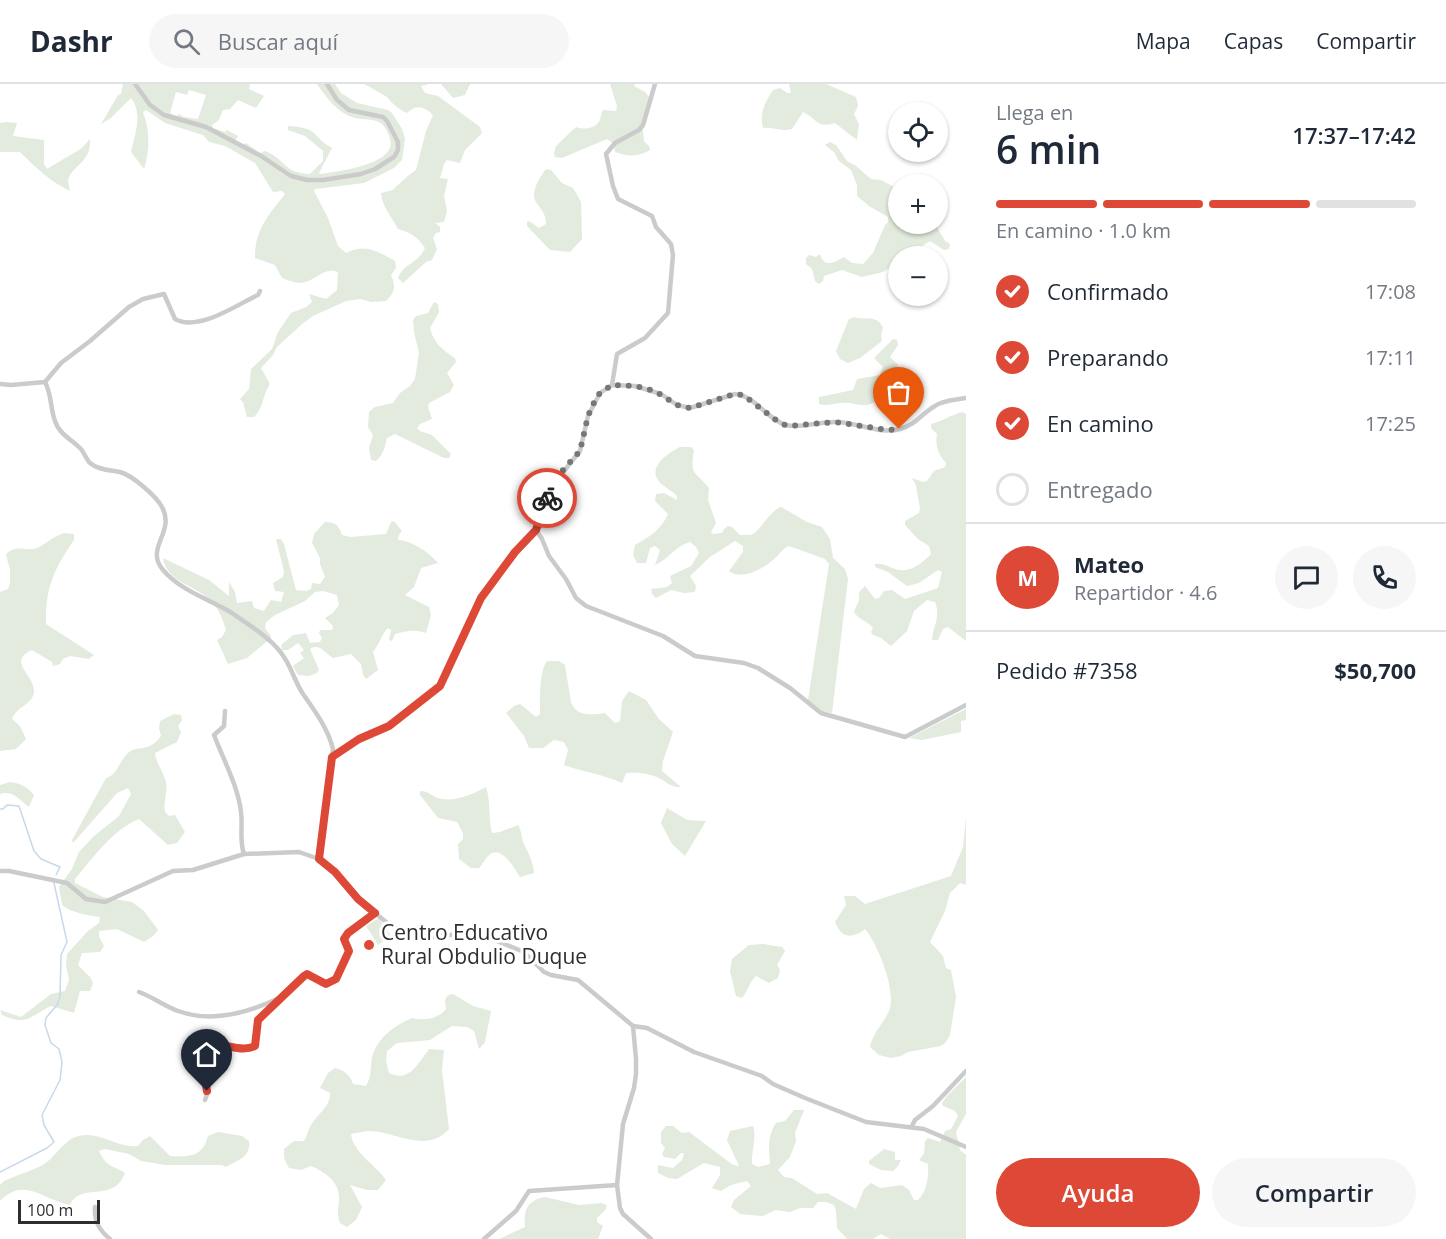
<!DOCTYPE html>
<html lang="es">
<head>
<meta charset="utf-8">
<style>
  body { margin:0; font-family:"Open Sans",sans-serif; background:#f6f6f7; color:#1f2937; height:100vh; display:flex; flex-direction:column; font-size:22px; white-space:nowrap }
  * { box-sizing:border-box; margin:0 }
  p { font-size:20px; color:#747a83 }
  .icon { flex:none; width:33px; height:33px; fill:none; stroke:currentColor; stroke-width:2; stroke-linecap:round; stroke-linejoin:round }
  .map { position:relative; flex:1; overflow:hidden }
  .side { display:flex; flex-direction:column; background:#fff; width:480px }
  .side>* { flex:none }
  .fabs { position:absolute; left:888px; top:18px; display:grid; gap:12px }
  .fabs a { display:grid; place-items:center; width:60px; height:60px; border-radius:50%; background:#fff; box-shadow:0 2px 4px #0004; font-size:30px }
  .scale { position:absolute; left:18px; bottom:15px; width:82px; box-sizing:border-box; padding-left:6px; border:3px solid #2e2e2e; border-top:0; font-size:16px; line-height:21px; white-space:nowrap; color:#2e2e2e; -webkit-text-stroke:4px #fff; paint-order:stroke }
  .pin { position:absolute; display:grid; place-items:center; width:51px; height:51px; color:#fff; margin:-62px -26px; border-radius:50% 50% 50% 0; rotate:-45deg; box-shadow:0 0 6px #0007 }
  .pin .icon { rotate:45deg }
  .courier { position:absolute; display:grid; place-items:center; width:60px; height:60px; margin:-30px; border:4px solid #de4937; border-radius:50%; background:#fff; color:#222; box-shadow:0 2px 8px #0007 }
  .summary em { font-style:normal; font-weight:600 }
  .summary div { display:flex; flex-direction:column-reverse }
  .summary { display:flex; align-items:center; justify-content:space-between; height:102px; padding:0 30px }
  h1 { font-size:39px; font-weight:600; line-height:45px }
  .bar { display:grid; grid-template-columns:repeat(4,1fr); gap:9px 6px; align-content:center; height:72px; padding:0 30px }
  .bar i { height:8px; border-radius:4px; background:#e0e1e3 }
  .bar .current { background:#de4937 }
  .bar p { grid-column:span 4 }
  .line { display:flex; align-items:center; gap:15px; padding:0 30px; border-top:2px solid #e0e1e3 }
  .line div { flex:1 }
  .round { display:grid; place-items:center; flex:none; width:63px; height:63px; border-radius:32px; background:#f6f6f7 }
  ol { padding:0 30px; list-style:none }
  li { display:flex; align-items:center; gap:18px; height:66px }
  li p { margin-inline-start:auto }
  li .icon { padding:6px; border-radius:50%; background:#de4937; color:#fff; stroke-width:4 }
  li:last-child { color:#747a83 }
  li i { width:33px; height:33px; border:3px solid #e0e1e3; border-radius:50% }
  .primary-button { display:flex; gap:12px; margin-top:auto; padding:12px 30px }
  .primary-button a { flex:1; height:69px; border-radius:36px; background:#de4937; color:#fff; font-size:24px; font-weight:600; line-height:69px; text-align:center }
  .primary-button a+a { background:#f6f6f7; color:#1f2937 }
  header { display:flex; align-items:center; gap:36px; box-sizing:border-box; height:84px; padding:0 30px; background:#fff; border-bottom:2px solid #e0e1e3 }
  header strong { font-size:28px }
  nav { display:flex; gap:33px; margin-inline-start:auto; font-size:21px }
  .search { width:420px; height:54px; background:#f6f6f7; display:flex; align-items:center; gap:15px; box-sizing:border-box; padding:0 21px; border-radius:33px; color:#747a83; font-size:22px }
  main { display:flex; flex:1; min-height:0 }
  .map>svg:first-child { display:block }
  .green { fill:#e2ebdd; fill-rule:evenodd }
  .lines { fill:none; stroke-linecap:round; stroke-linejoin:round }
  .stream { stroke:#c9d8ea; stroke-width:1.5 }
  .street { stroke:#cbcbcb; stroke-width:4.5 }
  .done { stroke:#777; stroke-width:6; stroke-dasharray:0 10.8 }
  .route { stroke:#de4937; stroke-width:8 }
  .poi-dot { fill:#de4937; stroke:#fff; stroke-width:2 }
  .labels { text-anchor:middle; stroke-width:6; stroke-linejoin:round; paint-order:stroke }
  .poi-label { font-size:21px; fill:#2e2e2e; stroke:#fff; text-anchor:start }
</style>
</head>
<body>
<header>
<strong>Dashr</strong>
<div class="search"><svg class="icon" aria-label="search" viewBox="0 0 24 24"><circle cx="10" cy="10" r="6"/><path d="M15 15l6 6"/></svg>Buscar aquí</div>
<nav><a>Mapa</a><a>Capas</a><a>Compartir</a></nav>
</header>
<main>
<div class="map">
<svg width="966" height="1155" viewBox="0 0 966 1155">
  <rect width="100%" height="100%" fill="#fff"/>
  <g class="green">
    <path d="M123,0H250L249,5L264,12L256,24L238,16L230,25L223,26L219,36L212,41L213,44L225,48L227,46L238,52L234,59L243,61L246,59L260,69L265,67C287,76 283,89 310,90L323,77V67L305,52L288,46V42C321,44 309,51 332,64L319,89L321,90C339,87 402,80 389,52C388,48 385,43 382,40C374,34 363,36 355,34C337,29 327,14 317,0H335L341,9L357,19L388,26L392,29L402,45L405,55L402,76L394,84L364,99L315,105L314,107L328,134L338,162L346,169C365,159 377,167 395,177L396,184L391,191C396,203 395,208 386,217L371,218L360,215L346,217L313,232L302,240L277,263L273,271L261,284L270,300C262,311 264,324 254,333H247L243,318L240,315L249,305L251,285L272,265L278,248L291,229L306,223L312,218L309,210L326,215L337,206L338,188C323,182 315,198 301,199C295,199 288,196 282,194L275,181L255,174C255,145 268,132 285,110L282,107L273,108L255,79L225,62L209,58L203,51L165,39L146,26L143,28C150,46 150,67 144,85L131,68C135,50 143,29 131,14L111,34L101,40L118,11L121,10ZM189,6L206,11L198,35L184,33L179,30L177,32L170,29L176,8L187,11Z"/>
    <path d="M364,0H429L421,2L425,9L438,12L480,43L482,49L465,66L460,79L447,76L444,80L440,94L448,95L444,112L447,127L444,138L435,139L440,143V148L436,149L433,154L437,165L432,176L426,178L403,199L398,194C405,178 418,180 425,164C418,153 410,148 398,145C392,133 382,123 381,109L393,106C395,103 411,89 416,86L426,47L433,31C424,22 416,20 407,29C398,25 393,20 387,13C384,11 368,2 364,0Z"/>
    <polygon points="441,0 470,0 465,11 453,14"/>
    <path d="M610,0H635L634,2L645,8L649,13L642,39L644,57L649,62L650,66C637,73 629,73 615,68L614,60L607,55L562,74L555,73L554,69L556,62L576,43C583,46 596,45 600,36C601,33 601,29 603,26L616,27L617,22Z"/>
    <path d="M789,0H826L856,13L858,22L854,30L859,40L857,56L835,39C816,45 818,35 803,28L792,45C781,48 773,43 763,44C759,30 765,18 773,6L780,4L787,9H791Z"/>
    <path d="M6,38L17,39L13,52L44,56V80L47,85L82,64L90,55C92,80 69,82 68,98C68,98 70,106 70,107C51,98 35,83 20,68H0V39Z"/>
    <path d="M830,58L836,61L847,77L856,82L871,95L881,96L898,105V140H935L945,157L950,160L949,165L944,166L930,157L921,163L911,165L897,173L888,185L883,188L862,193L842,186L824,192L823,197L819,200L815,197L812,185L806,180V174L809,171L816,173L820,170C824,184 833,179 844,173L852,179L863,180L873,169L885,141L888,138V133L869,122L857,112V101L851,86L839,77L834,68L825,61Z"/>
    <path d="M546,85L551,86L562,99L573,104L581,118L582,155L570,168L550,166L527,142V138L529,137L539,144L546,140C546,129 541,126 536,118C530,108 540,93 546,85Z"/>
    <path d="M434,218L438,220L439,228L430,244C433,258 443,267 455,274L456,278L447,289L454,301L450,308L429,319L428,323L432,335L420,340L417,344L420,347L432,351L451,370L449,374H444L395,350L387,354C385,363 383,371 376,377L371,376L369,364L373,351L368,343L369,328L375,323L393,319L400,309L410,302L415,295L419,269L414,248L413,236L416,232L428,229Z"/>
    <path d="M854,233C866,237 878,230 883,244L881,251L882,257L860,274L848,279L840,275L836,267L849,235Z"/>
    <path d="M893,255L897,256L898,261L890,273L898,281C887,296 888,316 867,321C859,322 850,318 842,319C834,319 826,323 819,320V313L853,306L857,295L880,291L883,283L874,274Z"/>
    <path d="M962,328L966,330V557L948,543L943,545L938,556H932C933,542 941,533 935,518L927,516L914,527L907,547L891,562L881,554L873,551L871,548L873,544C868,537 859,536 854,528L859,516V508L865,502L875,515L879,514L884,507L892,506L905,515L938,504L942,488L938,486L919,499L907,502L888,488L875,483V480C884,478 891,485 900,486C911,488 924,478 931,470L929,462L918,455L905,441V437L919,429L920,425L916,401L912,394L923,398L927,397L934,387L945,383L946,379C938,370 935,362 937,350L931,344V340C943,337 951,331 962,328Z"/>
    <path d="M680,363H691L694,366C690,393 694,385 709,404L708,416L716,439L711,448L713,450L722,449L724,445L728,442L732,443L740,451H751C763,445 768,428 781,423L807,438L822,443L830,455L833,474L845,485L848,495L832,629L822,627L808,616L829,480L825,475L789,462C782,465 780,470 774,475C763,485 742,497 729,487L743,468V462L735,457L710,473L690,492L696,502L695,508L684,509L671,506L656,514L652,510L651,505L667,503L672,499L670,492L691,482L699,469L696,463L690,458C675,462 669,475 655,481L660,466L655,462L650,464L646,479H637L633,471L635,461C649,453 662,445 668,430L655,417L656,410L664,409L677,416V412C671,406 662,402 658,396C648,382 670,368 680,363Z"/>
    <path d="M394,437L402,447L399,451L398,456C411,456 430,469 438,479L421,484L414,503L405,511L429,523L431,531L426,549C415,545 406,547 395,550L392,557L389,556L391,546L388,544C382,549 379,561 373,568L378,586L366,595L363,591L361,580L351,570L333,574C324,568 319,559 310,565L319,586L317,589L309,592L298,591L293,582L304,574L300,569L304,566L298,559L288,566H282L281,561L293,551L306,549L310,559L320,558L322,554L319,549L320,546H332L333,542L325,534L333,529L339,521L337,511L323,507L315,508L305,517L275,531L266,538L265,544L271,552V554L247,574L228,580L217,556L222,553L226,546C223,536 219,525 211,517C196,501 167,499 163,474L209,496L229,512V498L235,508L237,519L252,517L254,524L264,527L271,516L281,518L284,508L275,507L273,499L283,493L284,487L276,455H281L284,460L296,506L306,507L311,505L312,499L320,500L325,493L320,480V474L312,459L314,450L325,438C335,438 339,441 342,451L351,453L386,450L391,438Z"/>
    <path d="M64,449L74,450V456C54,485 45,504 46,540L94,571L89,575L70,572L63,575L60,580L53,582L52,578L32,566C7,577 33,590 34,606C34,621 16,622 12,635L20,642L26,655L16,665L0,667V508L8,505L10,499V486L6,471C13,461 23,466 33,465C42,464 53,452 64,449Z"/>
    <path d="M547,577H559L565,581L571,618C576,633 592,631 605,629L615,639L620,637L622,617L629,607L646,616L659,635L673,648L663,677L662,687L681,703C671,704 666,697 657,693C647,689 637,688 626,689L622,699C603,690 583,688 564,681L568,666L564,658L554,656L543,664H529L524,652L506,629L514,622L520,620L536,633L540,630C540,617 539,587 547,577Z"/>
    <polygon points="966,625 966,636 961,637 961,648 922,656 909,654"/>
    <path d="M174,630L181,631L182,636L178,642L181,648L177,658L155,669C156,679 163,687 166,698C168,707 163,718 165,728L169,732L175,731L185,748L177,759L168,761L139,735C112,746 93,774 75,795V799L103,813L132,818L144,827L158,846L153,852L144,858L117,845L99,847V853L104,862L100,868L82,869L78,881L90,893L93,899L90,907H80L74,929L51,922C29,933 27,942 2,931L0,926L21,933L51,910L65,907L69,896L66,881L67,870L88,847L99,839L100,833C87,831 72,829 62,821L59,803L72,785L79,768L94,752L119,732L131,710L128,704L117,709L73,759L72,756L106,694C118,691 119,677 128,669C138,660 148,670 161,652L159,644L160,637Z"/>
    <path d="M10,698C21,700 27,702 34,711L29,723C19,716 13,706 0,710V701Z"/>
    <path d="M486,703C491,718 488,733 492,749L500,748L518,741C522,747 521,754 524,760C529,771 533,777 534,789L520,793C515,785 503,764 492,769C487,771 483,780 479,784H471L459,775L458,760L463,755V749L457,738L438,734L420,711V707C429,707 431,712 438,714C454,719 473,710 486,703Z"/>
    <polygon points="667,724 687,736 706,737 685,772 672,760 661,739"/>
    <path d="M966,733V801L960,799L950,809L945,827L930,858L943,872L946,884L951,886L956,913L950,951L946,958L941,962L908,968L901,972L891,974L879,971L870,963C873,948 882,942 889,927C897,908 878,860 865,845C852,855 842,855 835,838L846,821L844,812H855L865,820L951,792L963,763Z"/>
    <polygon points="379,834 391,852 378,861 366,842"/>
    <path d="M763,860L782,863L785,867L777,881L780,886L778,894L769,899L756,892C749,898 748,907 742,914L736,912L730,887L732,875L749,861Z"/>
    <path d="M453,910L473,922L491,927L485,958L479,965L474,947L467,943L452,942L430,956L397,959L387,967L386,977L389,989C410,999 418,979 429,965L444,966L442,986L449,1045C427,1070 397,1048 370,1047C364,1047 357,1049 351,1050C353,1069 376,1081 386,1096L378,1106H367L350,1101L362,1123L356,1136L347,1143L340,1139C336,1128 339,1125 339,1115C340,1098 325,1088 311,1082L301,1086L289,1084L284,1074V1065L294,1057H304C307,1052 307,1048 310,1043C316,1031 331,1023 330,1009L320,1004L328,989L335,984C344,986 350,991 353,1000L366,1002C372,992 370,984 372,974C376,955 395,941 412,934C424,937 438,935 446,925L445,916L448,911Z"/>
    <path d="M966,993V1030L956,1048L960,1066L966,1071V1155H890L881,1150L873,1155H847L837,1144L836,1127L834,1121L826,1118H818L813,1124H800L790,1128L775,1126L763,1132L740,1130L731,1123L734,1116L751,1102L747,1097L731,1101L721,1107L712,1104L720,1091V1083L704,1079L677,1095L668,1094L658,1089V1081L673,1084L682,1076L684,1069H681L675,1075L664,1073L662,1070L665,1064L661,1059V1048L666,1042H673L682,1049L689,1048L733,1081L739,1082L727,1056L730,1047L753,1042C757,1054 751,1068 752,1080L758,1083L770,1080C769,1066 767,1052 776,1039L785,1037L794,1026H804L795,1049L796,1057L790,1073L778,1086L784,1093L792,1094L817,1110L827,1109L856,1125L864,1105L871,1099L880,1104L902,1101L909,1106L914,1116H918C927,1107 929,1093 928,1080L919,1076L924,1070L925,1057L928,1054L940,1058L945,1047L951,1045L958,1032L955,1027L943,1022L942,1019L946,1013Z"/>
    <path d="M218,1048L242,1052L249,1057C251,1073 238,1076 226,1083L222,1081H165L141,1077L129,1070L105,1065L99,1067C106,1083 112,1081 125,1089C113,1120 81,1097 70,1121C43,1116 25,1092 0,1117V1101L4,1097C17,1091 31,1087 43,1081C55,1074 64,1055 79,1052C100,1047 118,1065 138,1062L143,1056L150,1052L170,1072C189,1073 203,1073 208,1052Z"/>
    <polygon points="884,1065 895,1068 895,1076 901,1076 898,1082 893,1087 881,1086 869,1080 869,1077"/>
    <path d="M545,1113L579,1121L601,1119L607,1121L606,1125L597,1134V1138L603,1142L598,1155H499L525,1143C524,1126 526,1117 545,1113Z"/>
  </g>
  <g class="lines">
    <g class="stream">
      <polyline points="0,725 3,725 7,721 19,722 34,767 41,775 60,783 56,791"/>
      <polyline points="0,1088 47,1064 54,1058 44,1041 42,1031 60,996 62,978 59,965 51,959 45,941 46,934 57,921 60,913 61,871 67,858 54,799"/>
    </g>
    <g class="street">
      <polyline points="135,0 150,21 164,31 206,43 261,72 291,92 307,96 323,96 361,90 375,85 394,73 398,66 398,58 387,37 383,33 349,26 337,16 327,0"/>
      <path d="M45,298L61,279L90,257L129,223L143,215L164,210L175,235C199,248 236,221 258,211L260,207"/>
      <path d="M0,300L11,301L45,298C52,311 50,324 55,337C59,350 71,355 80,364C84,368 86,375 90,379C98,386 110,386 120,388C132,391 156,412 162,423C176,448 144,464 163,486C181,507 209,515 232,529C249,541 273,555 284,573C292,585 295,598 303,610C315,627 328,645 333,665L319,775"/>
      <polyline points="612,301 617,270 645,254 668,229 673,171 671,160 656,143 652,132 618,115 613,102 606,70 615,59 639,46 643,41 655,0"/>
      <polyline points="536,446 542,455 549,472 566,495 576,514 586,522 663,552 695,572 744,579 758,584 790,604 821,629 905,653 966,621"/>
      <path d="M225,627L224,642L214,651C223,675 238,702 241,728C243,742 239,756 244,770"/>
      <path d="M332,673L359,655L389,642L440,602L481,514L515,468L536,446L552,402L580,367L588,332L600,309L612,301L635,302L661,310L677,321L690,324L735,310C756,312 766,335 786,341C801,345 820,337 836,338C857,338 880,351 900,345C917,340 921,330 935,322C943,316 956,316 966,314"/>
      <polyline points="0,787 9,787 67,799 86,815 105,818 173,787 193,786 244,770 299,768 319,775 326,780 358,815 391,842 404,848 424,854 468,849 482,851 524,868 544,888 551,891 578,896 633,942 647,944 694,968 762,992 773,1000 805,1014 866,1038 924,1045 966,1063"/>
      <path d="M139,908C153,913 164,922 178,927C211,939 248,929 279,914"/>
      <polyline points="633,942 636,975 636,990 634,1004 623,1040 617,1101 620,1124 623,1130 651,1155"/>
      <path d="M205,1016C213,1001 196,981 205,964C220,955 239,970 255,962L258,936L304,892L310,891L326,900L336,895L349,867L344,855L348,849L375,829"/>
      <polyline points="912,1042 915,1036 933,1022 966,987"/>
      <path d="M95,1123C94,1137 99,1146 110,1155"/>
      <polyline points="484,1155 516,1127 529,1107 617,1101"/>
    </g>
  </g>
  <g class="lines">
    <polyline class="done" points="547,414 556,394 580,367 588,332 596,314 600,309 612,301 635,302 655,307 677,321 690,324 735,310 743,311 780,339 788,342 835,338 888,346 899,345"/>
    <path class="route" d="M207,1007L202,979L205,964C220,955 239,970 255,962L258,936L304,892L307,890L326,900L336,895L349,867L344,855L348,849L375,829L358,815L335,788L319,775L332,673L359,655L389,642L440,602L481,514L515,468L536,446L547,414"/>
  </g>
  <circle class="poi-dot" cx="369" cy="861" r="6"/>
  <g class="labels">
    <g class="poi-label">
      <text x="381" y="856">Centro Educativo<tspan x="381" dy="24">Rural Obdulio Duque</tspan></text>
    </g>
  </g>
</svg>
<div class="fabs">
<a><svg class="icon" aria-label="locate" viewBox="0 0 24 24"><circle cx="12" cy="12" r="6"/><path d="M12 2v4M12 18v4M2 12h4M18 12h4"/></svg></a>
<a>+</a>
<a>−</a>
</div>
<div class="scale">100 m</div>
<div class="pin" style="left:899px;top:345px;background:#ea580c"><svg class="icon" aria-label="bag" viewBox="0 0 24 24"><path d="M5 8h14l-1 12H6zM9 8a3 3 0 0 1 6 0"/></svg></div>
<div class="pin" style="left:207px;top:1007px;background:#1f2937"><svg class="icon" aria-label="home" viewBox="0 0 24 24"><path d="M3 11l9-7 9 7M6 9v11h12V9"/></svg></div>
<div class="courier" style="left:547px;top:414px"><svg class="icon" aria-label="bike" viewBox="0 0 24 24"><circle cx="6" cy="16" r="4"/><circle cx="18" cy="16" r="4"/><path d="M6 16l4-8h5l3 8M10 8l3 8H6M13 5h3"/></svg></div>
</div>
<section class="side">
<div class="summary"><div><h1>6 min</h1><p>Llega en</p></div><em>17:37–17:42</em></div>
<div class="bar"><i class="current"></i><i class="current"></i><i class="current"></i><i></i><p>En camino · 1.0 km</p></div>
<ol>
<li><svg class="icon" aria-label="check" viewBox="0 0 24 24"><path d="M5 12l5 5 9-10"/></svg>Confirmado<p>17:08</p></li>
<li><svg class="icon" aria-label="check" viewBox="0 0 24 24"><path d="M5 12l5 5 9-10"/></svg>Preparando<p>17:11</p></li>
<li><svg class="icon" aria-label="check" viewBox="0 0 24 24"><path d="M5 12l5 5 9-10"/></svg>En camino<p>17:25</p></li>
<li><i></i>Entregado</li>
</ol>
<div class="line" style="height:108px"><b class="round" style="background:#de4937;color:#fff">M</b><div><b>Mateo</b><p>Repartidor · 4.6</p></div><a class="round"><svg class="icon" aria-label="chat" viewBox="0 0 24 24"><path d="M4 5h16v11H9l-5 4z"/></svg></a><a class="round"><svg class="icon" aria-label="phone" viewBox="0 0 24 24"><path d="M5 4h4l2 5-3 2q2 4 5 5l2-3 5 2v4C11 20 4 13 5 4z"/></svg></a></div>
<div class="line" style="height:78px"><div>Pedido #7358</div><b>$50,700</b></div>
<div class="primary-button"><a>Ayuda</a><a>Compartir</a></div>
</section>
</main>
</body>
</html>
